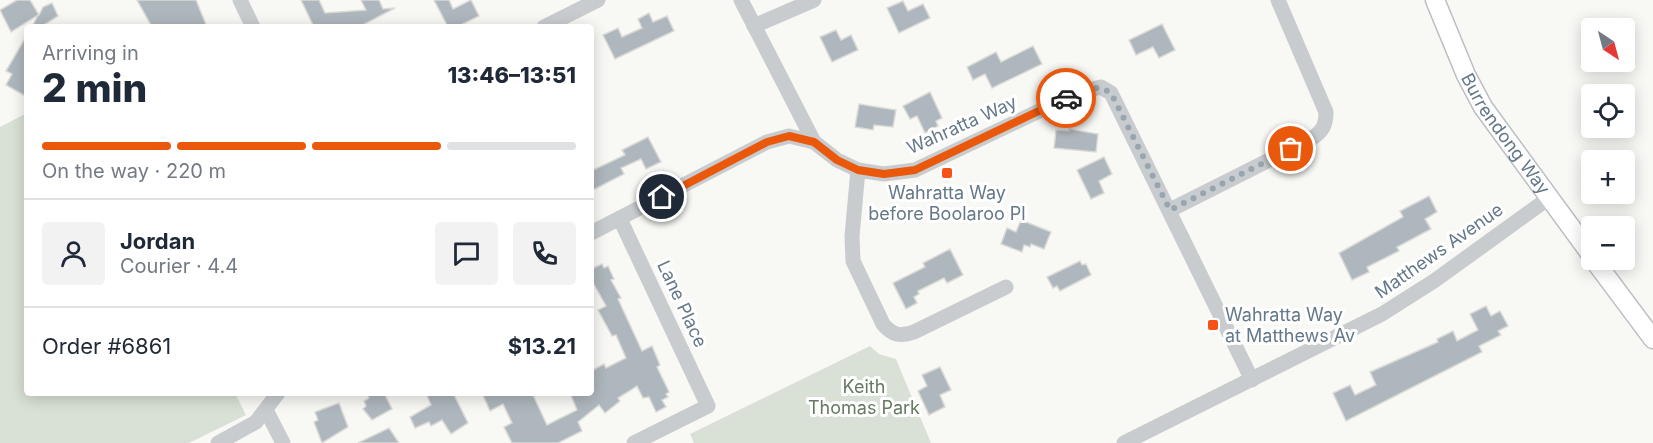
<!DOCTYPE html>
<html lang="en">
<head>
<meta charset="utf-8">
<style>
  body { margin:0; font-family:Inter,sans-serif; background:#f2f2f3; color:#1f2937; height:100vh; display:flex; flex-direction:column; font-size:22px; white-space:nowrap }
  * { box-sizing:border-box; margin:0 }
  p { font-size:20px; color:#747a83 }
  .icon { flex:none; width:33px; height:33px; fill:none; stroke:currentColor; stroke-width:2; stroke-linecap:round; stroke-linejoin:round }
  .map { position:relative; flex:1; overflow:hidden }
  .panel { position:absolute; left:24px; top:24px; width:570px; height:372px; display:flex; flex-direction:column; background:#fff; border-radius:6px; box-shadow:0 3px 15px #0003 }
  .panel>* { flex:none }
  .needle { width:39px; rotate:144deg }
  .fabs { position:absolute; left:1581px; top:18px; display:grid; gap:12px }
  .fabs a { display:grid; place-items:center; width:54px; height:54px; border-radius:6px; background:#fff; box-shadow:0 3px 15px #0003; font-size:30px }
  .pin { position:absolute; display:grid; place-items:center; width:51px; height:51px; color:#fff; margin:-26px; border:3px solid #fff; border-radius:50%; box-shadow:0 2px 6px #0007 }
  .courier { position:absolute; display:grid; place-items:center; width:60px; height:60px; margin:-30px; border:4px solid #ea580c; border-radius:50%; background:#fff; color:#222; box-shadow:0 2px 8px #0007 }
  .headline em { font-style:normal; font-weight:800 }
  .headline div { display:flex; flex-direction:column-reverse }
  .headline { display:flex; align-items:center; justify-content:space-between; height:102px; padding:0 18px }
  h1 { font-size:39px; font-weight:800; line-height:45px }
  .bar { display:grid; grid-template-columns:repeat(4,1fr); gap:9px 6px; align-content:center; height:72px; padding:0 18px }
  .bar i { height:8px; border-radius:4px; background:#e0e1e3 }
  .bar .active { background:#ea580c }
  .bar p { grid-column:span 4 }
  .line { display:flex; align-items:center; gap:15px; padding:0 18px; border-top:2px solid #e0e1e3 }
  .line div { flex:1 }
  .round { display:grid; place-items:center; flex:none; width:63px; height:63px; border-radius:6px; background:#f2f2f3 }
  .map>svg:first-child { display:block }
  .green { fill:#d9e1d6 }
  .building { fill:#aeb7bd; stroke:#dadad7; stroke-width:1.5 }
  .lines { fill:none; stroke-linecap:round; stroke-linejoin:round }
  .major-casing { stroke:#bbbfc3; stroke-width:21 }
  .minor { stroke:#c8cccf; stroke-width:15 }
  .major { stroke:#fff; stroke-width:18 }
  .done { stroke:#98a5af; stroke-width:6; stroke-dasharray:0 10.8 }
  .route { stroke:#ea580c; stroke-width:8 }
  .poi-dot { fill:#f65118; stroke:#fff; stroke-width:2 }
  .labels { text-anchor:middle; stroke-width:6; stroke-linejoin:round; paint-order:stroke }
  .street-label { font-size:18px; fill:#647889; stroke:#fff }
  .poi-label { font-size:18px; fill:#647889; stroke:#fff }
  .park-label { font-size:18px; fill:#657a60; stroke:#fff }
</style>
</head>
<body>
<div class="map">
<svg width="1653" height="443" viewBox="0 0 1653 443">
  <rect width="100%" height="100%" fill="#f8f8f5"/>
  <g class="green">
    <polygon points="27,113 27,393 235,393 246,415 189,443 0,443 0,127"/>
    <polygon points="870,346 879,354 896,359 931,443 694,443 690,434"/>
  </g>
  <g class="building">
    <polygon points="17,0 30,0 39,15 43,7 52,3 58,16 41,27 32,27 38,15 11,32 0,10"/>
    <polygon points="137,0 196,0 207,27 152,27"/>
    <polygon points="301,0 319,0 325,13 366,10 361,0 379,0 383,9 395,8 359,27 314,27"/>
    <polygon points="434,0 449,0 453,9 471,0 479,16 457,27 448,27"/>
    <polygon points="903,1 908,11 923,4 930,18 899,33 887,8"/>
    <polygon points="649,13 653,22 667,16 674,31 615,59 603,35 618,28 622,37 642,28 638,19"/>
    <polygon points="1162,24 1175,50 1159,58 1153,47 1136,55 1129,40"/>
    <polygon points="836,30 841,40 851,35 858,50 832,62 820,37"/>
    <polygon points="27,35 27,97 6,85 12,74 6,71"/>
    <polygon points="1033,46 1042,64 992,88 985,74 973,80 967,67 996,52 1001,62"/>
    <polygon points="930,92 942,118 936,121 938,126 925,133 917,116 910,119 903,106"/>
    <polygon points="859,104 896,110 893,127 874,125 873,130 855,127"/>
    <polygon points="1069,129 1098,134 1096,152 1054,148 1056,130 1069,131"/>
    <polygon points="648,137 661,162 646,169 641,159 621,168 624,174 591,191 591,171 625,155 622,150"/>
    <polygon points="1104,157 1112,174 1099,181 1104,193 1091,199 1077,170"/>
    <polygon points="1429,196 1437,212 1425,219 1431,229 1397,247 1399,251 1367,267 1369,272 1352,280 1339,253 1403,217 1400,211"/>
    <polygon points="1021,220 1051,232 1044,249 1031,244 1030,247 1024,245 1022,252 1001,244 1007,228 1016,232"/>
    <polygon points="950,249 963,275 947,283 944,278 918,291 919,294 914,297 917,303 906,309 893,283 925,267 923,263"/>
    <polygon points="1080,261 1082,265 1086,264 1091,275 1060,291 1057,286 1053,288 1047,277"/>
    <polygon points="602,264 604,268 608,266 614,279 611,280 621,298 618,299 642,351 652,346 660,365 657,367 669,392 666,394 668,397 662,400 666,407 656,412 649,397 643,398 637,386 618,398 620,401 605,413 599,405 578,422 582,431 558,443 512,443 504,427 512,423 503,404 490,411 482,393 532,393 547,425 577,410 570,393 591,393 591,371 604,364 606,368 626,358 616,335 612,336 598,310 606,306 591,279 591,269"/>
    <polygon points="1486,306 1491,316 1500,311 1508,326 1498,331 1501,335 1479,346 1482,352 1346,421 1333,393 1350,385 1355,395 1376,385 1370,372 1438,342 1437,339 1453,331 1457,341 1478,330 1470,314"/>
    <polygon points="940,367 951,390 940,395 945,407 929,415 918,391 927,386 922,375"/>
    <polygon points="367,393 384,393 392,409 372,420 363,409 366,406 364,401 369,398"/>
    <polygon points="426,393 453,393 468,423 451,434 442,420 431,426 429,422 415,428 410,417 431,405"/>
    <polygon points="339,403 348,427 322,443 314,422 318,420 315,412"/>
    <polygon points="389,428 399,443 358,443"/>
  </g>
  <g class="lines">
    <defs>
      <g id="major">
        <path id="s1" d="M1435,0L1466,75L1483,107L1592,256"/>
        <polyline points="1594,260 1653,339"/>
      </g>
    </defs>
    <use href="#major" class="major-casing"/>
    <g class="minor">
      <polyline points="240,0 253,27"/>
      <polyline points="741,0 814,142 837,160 858,170 884,174 915,170 1077,93 1101,87 1111,93 1252,380"/>
      <polyline points="754,26 814,0"/>
      <polyline points="544,27 598,0"/>
      <path d="M858,170L852,236L853,261L883,324C892,335 900,337 914,332L1006,287"/>
      <path d="M1170,210L1311,139C1323,131 1326,125 1326,112L1278,0"/>
      <polyline points="620,219 708,406 634,443"/>
      <polyline points="591,233 767,142 789,136 814,142"/>
      <polyline points="266,410 283,443"/>
      <polyline points="218,443 256,422 278,393"/>
      <polyline points="1124,443 1382,314 1434,281 1549,198"/>
    </g>
    <use href="#major" class="major"/>
  </g>
  <g class="lines">
    <path class="done" d="M1066,98C1082,90 1095,83 1111,93L1170,210L1291,149"/>
    <polyline class="route" points="662,197 767,142 789,136 814,142 837,160 858,170 884,174 915,170 1066,98"/>
  </g>
  <g class="poi-dot">
    <rect x="941" y="167" width="12" height="12" rx="3"/>
    <rect x="1207" y="319" width="12" height="12" rx="3"/>
  </g>
  <g class="labels">
    <g class="street-label">
      <text transform="translate(962 125) rotate(-24)" y="6">Wahratta Way</text>
      <text dy="6" stroke="none"><textPath href="#s1" startOffset="152">Burrendong Way</textPath></text>
      <text transform="translate(1439 251) rotate(-35)" y="6">Matthews Avenue</text>
      <text transform="translate(682 304) rotate(65)" y="6">Lane Place</text>
    </g>
    <g class="poi-label">
      <text x="947" y="199">Wahratta Way<tspan x="947" dy="21">before Boolaroo Pl</tspan></text>
      <text x="1225" y="321" text-anchor="start">Wahratta Way<tspan x="1225" dy="21">at Matthews Av</tspan></text>
    </g>
    <g class="park-label">
      <text x="864" y="393">Keith<tspan x="864" dy="21">Thomas Park</tspan></text>
    </g>
  </g>
</svg>
<div class="fabs">
<a><svg class="needle" viewBox="-14 -14 28 28"><path d="M0-13l5 13h-10z" fill="#e53935"/><path d="M0 13l5-13h-10z" fill="#747a83"/></svg></a>
<a><svg class="icon" aria-label="locate" viewBox="0 0 24 24"><circle cx="12" cy="12" r="6"/><path d="M12 2v4M12 18v4M2 12h4M18 12h4"/></svg></a>
<a>+</a>
<a>−</a>
</div>
<div class="pin" style="left:1291px;top:149px;background:#ea580c"><svg class="icon" aria-label="bag" viewBox="0 0 24 24"><path d="M5 8h14l-1 12H6zM9 8a3 3 0 0 1 6 0"/></svg></div>
<div class="pin" style="left:662px;top:197px;background:#1f2937"><svg class="icon" aria-label="home" viewBox="0 0 24 24"><path d="M3 11l9-7 9 7M6 9v11h12V9"/></svg></div>
<div class="courier" style="left:1066px;top:98px"><svg class="icon" aria-label="car" viewBox="0 0 24 24"><path d="M5 17H2v-5l4-1 3-4h7l3 4 3 1v5h-3M9 17h6M6 11h13"/><circle cx="7" cy="17" r="2"/><circle cx="17" cy="17" r="2"/></svg></div>
<section class="panel">
<div class="headline"><div><h1>2 min</h1><p>Arriving in</p></div><em>13:46–13:51</em></div>
<div class="bar"><i class="active"></i><i class="active"></i><i class="active"></i><i></i><p>On the way · 220 m</p></div>
<div class="line" style="height:108px"><a class="round"><svg class="icon" aria-label="person" viewBox="0 0 24 24"><circle cx="12" cy="8" r="4"/><path d="M4 21q1-7 8-7t8 7"/></svg></a><div><b>Jordan</b><p>Courier · 4.4</p></div><a class="round"><svg class="icon" aria-label="chat" viewBox="0 0 24 24"><path d="M4 5h16v11H9l-5 4z"/></svg></a><a class="round"><svg class="icon" aria-label="phone" viewBox="0 0 24 24"><path d="M5 4h4l2 5-3 2q2 4 5 5l2-3 5 2v4C11 20 4 13 5 4z"/></svg></a></div>
<div class="line" style="height:78px"><div>Order #6861</div><b>$13.21</b></div>
</section>
</div>
</body>
</html>
